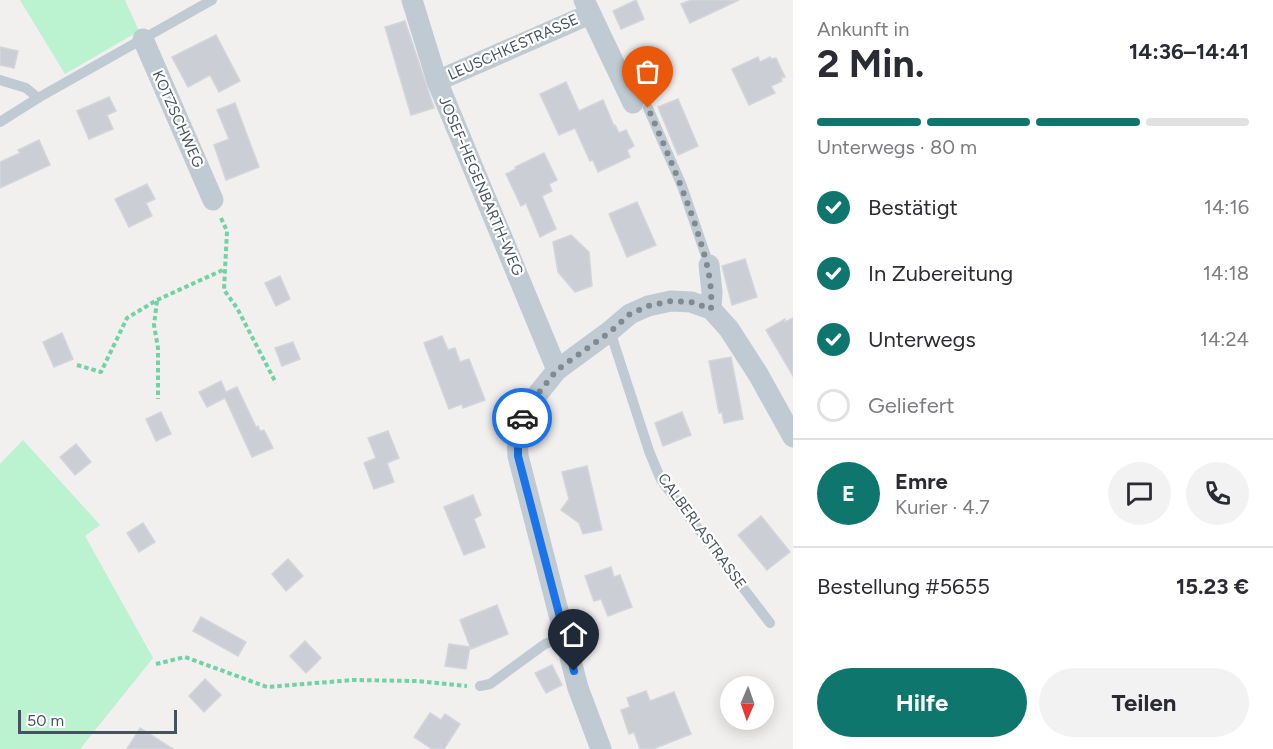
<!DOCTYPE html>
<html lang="de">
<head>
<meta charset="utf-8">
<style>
  body { margin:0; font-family:Figtree,sans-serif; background:#f2f2f3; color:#2b2b33; height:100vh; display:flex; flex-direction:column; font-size:22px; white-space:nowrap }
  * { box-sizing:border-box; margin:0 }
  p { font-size:20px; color:#7c7c81 }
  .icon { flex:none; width:33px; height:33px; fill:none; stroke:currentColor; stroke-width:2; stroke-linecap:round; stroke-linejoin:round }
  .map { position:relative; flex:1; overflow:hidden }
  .panel { display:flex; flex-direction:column; background:#fff; width:480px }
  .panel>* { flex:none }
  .needle { width:39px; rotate:182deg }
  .controls { position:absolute; left:720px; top:676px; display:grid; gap:12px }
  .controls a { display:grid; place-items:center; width:54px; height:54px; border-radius:50%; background:#fff; box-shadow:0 3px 15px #0003; font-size:30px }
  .scale { position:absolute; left:18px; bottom:15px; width:159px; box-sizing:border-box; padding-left:6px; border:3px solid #46535e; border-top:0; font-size:16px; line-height:21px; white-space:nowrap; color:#46535e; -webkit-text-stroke:4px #fff; paint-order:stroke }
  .pin { position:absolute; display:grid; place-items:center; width:51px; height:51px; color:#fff; margin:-62px -26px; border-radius:50% 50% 50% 0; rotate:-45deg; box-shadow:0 0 6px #0007 }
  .pin .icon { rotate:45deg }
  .courier { position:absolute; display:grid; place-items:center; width:60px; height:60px; margin:-30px; border:4px solid #1a73e8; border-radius:50%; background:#fff; color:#222; box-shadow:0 2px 8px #0007 }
  .headline em { font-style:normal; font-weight:700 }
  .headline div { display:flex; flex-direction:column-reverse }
  .headline { display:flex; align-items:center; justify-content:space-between; height:102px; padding:0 24px }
  h1 { font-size:39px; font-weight:700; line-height:45px }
  .bar { display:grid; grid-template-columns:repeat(4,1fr); gap:9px 6px; align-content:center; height:72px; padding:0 24px }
  .bar i { height:8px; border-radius:4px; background:#e1e1e2 }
  .bar .active { background:#0f766e }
  .bar p { grid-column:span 4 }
  .line { display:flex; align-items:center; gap:15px; padding:0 24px; border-top:2px solid #e1e1e2 }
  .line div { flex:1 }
  .round { display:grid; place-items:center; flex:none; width:63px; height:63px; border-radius:32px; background:#f2f2f3 }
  ol { padding:0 24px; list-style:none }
  li { display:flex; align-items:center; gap:18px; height:66px }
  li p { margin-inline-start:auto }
  li .icon { padding:6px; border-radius:50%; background:#0f766e; color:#fff; stroke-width:4 }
  li:last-child { color:#7c7c81 }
  li i { width:33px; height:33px; border:3px solid #e1e1e2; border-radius:50% }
  .primary-button { display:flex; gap:12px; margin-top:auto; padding:12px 24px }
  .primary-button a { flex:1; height:69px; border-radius:36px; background:#0f766e; color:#fff; font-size:24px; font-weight:700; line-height:69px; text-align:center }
  .primary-button a+a { background:#f2f2f3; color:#2b2b33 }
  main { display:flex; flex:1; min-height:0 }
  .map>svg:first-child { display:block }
  .green { fill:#bbf2d0 }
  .building { fill:#cbced4; stroke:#d3d5db; stroke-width:1.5 }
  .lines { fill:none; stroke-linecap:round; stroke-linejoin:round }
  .path { stroke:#70d3a3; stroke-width:4; stroke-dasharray:4.5 3; stroke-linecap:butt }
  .lane { stroke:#bfcad2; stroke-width:10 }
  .street { stroke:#bfcad2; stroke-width:21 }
  .done { stroke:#828a91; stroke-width:6; stroke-dasharray:0 10.8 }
  .route { stroke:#1a73e8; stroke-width:8 }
  .labels { text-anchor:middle; stroke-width:4.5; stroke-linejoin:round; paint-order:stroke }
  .street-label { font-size:15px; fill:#46535e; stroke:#fff }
</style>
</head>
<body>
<main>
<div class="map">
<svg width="793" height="749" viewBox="0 0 793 749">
  <rect width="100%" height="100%" fill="#f2efef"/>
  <g class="green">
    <polygon points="20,0 125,0 139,31 65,74"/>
    <polygon points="23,440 100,525 85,536 153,658 80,749 0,749 0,464"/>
  </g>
  <g class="building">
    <polygon points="636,0 644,19 621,29 613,11"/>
    <polygon points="691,0 739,0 690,23 681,4"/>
    <polygon points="405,21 434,108 411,115 385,27"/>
    <polygon points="216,35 240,81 219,92 210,75 188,87 172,57"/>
    <polygon points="0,47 18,51 14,68 0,65"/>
    <polygon points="758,57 760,62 770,57 771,59 776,58 785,77 781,78 782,81 771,86 775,93 749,105 732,69"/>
    <polygon points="566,82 579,111 603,100 614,126 615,125 619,133 626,130 634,146 627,150 630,157 598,172 593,160 590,161 575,128 559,135 540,94"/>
    <polygon points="109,97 116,111 107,115 113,129 89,139 77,111"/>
    <polygon points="678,99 698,146 678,155 658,107"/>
    <polygon points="235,103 259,167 226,180 214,145 229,139 217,110"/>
    <polygon points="39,140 50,165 0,188 0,162 20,153 18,150"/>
    <polygon points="544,153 557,180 549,184 552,191 542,196 556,229 540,237 526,203 521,206 506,174 516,169 515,167"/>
    <polygon points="147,184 155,199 146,203 152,216 129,227 115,199"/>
    <polygon points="637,202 656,245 627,257 609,214"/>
    <polygon points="571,235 589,252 592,286 575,292 558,272 553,242"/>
    <polygon points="745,259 757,297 732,305 722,266"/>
    <polygon points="280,276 290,299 276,306 265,283"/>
    <polygon points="793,318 793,376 766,330 785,319 785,322"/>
    <polygon points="62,333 73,359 54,367 43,342"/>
    <polygon points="442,336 448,350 455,348 460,362 469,359 485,400 463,408 462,404 449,409 424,343"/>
    <polygon points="293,342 300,359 282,366 275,348"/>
    <polygon points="731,357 743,419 724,423 722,412 719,413 709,361"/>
    <polygon points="221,381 226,392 237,387 256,427 258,426 260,431 264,430 273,448 252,457 225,398 207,407 199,392"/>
    <polygon points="161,412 171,434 156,441 146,419"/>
    <polygon points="682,412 691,435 663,446 655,423"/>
    <polygon points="388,431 399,458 387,463 394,482 374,489 364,463 376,458 368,438"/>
    <polygon points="76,444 91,462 75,475 60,457"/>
    <polygon points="587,466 602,530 583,534 579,523 561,510 569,499 562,472"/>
    <polygon points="473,495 481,515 474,519 485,547 464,555 444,507"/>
    <polygon points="761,516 790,552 767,570 738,535"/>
    <polygon points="143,523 155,542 139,552 127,533"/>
    <polygon points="288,559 303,576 286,591 272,574"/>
    <polygon points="611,567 614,577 620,575 632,607 608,616 601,599 594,601 585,576"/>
    <polygon points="497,605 508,634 471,649 460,620"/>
    <polygon points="201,617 246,642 238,656 193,631"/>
    <polygon points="305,641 321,658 306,673 290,656"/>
    <polygon points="449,644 470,647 466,669 445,666"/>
    <polygon points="552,665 562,685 546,693 535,673"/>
    <polygon points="205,679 221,695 204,712 189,696"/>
    <polygon points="646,691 650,701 674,692 691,734 653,749 640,749 634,732 629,734 621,710 630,707 627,698"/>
    <polygon points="430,713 441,720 445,714 460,724 444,749 432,749 414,737"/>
    <polygon points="140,728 173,749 127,749"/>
  </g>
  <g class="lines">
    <g class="path">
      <polyline points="221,218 227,231 224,290 237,308 276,383"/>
      <polyline points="157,301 154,325 158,348 158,399"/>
      <polyline points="77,365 101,372 127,318 157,300 225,269"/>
      <polyline points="156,664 185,657 267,687 353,680 417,681 467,686"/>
    </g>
    <g class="lane">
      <polyline points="0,80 26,88 38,98"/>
      <polyline points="648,108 682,186 709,265"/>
      <polyline points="0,122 38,98 212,0"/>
      <polyline points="610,331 649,451 661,480 770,623"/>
      <polyline points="480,686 490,684 545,644 564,637"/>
    </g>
    <g class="street">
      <polyline points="412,0 437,81 557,370"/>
      <polyline points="584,0 633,103"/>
      <polyline points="143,39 213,200"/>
      <polyline points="437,81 590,14"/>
      <polyline points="709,265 712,292 711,309"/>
      <polyline points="601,749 578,688 518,456 517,433 524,411 557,370 610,331 630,314 648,306 671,301 691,302 711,309 729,329 758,374 793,437"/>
    </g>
  </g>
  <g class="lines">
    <path class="done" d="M522,418L524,411L557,370L610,332L630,314L648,306L671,301L691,302L711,309C713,278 704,253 695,224C681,184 665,147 648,108"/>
    <polyline class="route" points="522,418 518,433 518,456 574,671"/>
  </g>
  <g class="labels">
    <g class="street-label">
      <text transform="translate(513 47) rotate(-24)" y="5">LEUSCHKESTRASSE</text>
      <text transform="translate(178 119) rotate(66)" y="5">KOTZSCHWEG</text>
      <text transform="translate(481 186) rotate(67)" y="5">JOSEF-HEGENBARTH-WEG</text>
      <text transform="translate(702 531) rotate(54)" y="5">CALBERLASTRASSE</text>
    </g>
  </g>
</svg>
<div class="controls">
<a><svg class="needle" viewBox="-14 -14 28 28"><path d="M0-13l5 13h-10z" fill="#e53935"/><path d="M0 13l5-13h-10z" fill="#7c7c81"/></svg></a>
</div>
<div class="scale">50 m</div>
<div class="pin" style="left:648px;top:108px;background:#ea580c"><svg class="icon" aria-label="bag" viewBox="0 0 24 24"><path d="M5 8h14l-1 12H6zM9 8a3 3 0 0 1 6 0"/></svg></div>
<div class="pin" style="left:574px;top:671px;background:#1f2937"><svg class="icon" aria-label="home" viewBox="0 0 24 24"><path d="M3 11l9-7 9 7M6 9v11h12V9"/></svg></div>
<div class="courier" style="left:522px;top:418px"><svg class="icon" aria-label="car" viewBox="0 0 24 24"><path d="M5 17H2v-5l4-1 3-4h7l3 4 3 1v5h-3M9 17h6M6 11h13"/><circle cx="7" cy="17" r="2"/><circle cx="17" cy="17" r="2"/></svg></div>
</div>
<section class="panel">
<div class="headline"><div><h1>2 Min.</h1><p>Ankunft in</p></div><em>14:36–14:41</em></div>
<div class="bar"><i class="active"></i><i class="active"></i><i class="active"></i><i></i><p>Unterwegs · 80 m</p></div>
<ol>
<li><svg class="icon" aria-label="check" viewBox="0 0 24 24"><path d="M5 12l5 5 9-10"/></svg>Bestätigt<p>14:16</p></li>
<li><svg class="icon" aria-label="check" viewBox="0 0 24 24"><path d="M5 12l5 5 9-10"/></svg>In Zubereitung<p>14:18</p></li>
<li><svg class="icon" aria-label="check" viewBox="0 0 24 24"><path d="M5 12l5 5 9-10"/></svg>Unterwegs<p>14:24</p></li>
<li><i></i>Geliefert</li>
</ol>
<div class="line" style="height:108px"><b class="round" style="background:#0f766e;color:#fff">E</b><div><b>Emre</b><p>Kurier · 4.7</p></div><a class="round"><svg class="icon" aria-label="chat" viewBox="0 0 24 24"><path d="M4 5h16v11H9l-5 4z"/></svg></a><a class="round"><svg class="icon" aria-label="phone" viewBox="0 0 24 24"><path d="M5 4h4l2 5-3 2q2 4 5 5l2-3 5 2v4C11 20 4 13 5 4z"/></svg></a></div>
<div class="line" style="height:78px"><div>Bestellung #5655</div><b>15.23 €</b></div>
<div class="primary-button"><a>Hilfe</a><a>Teilen</a></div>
</section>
</main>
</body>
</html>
